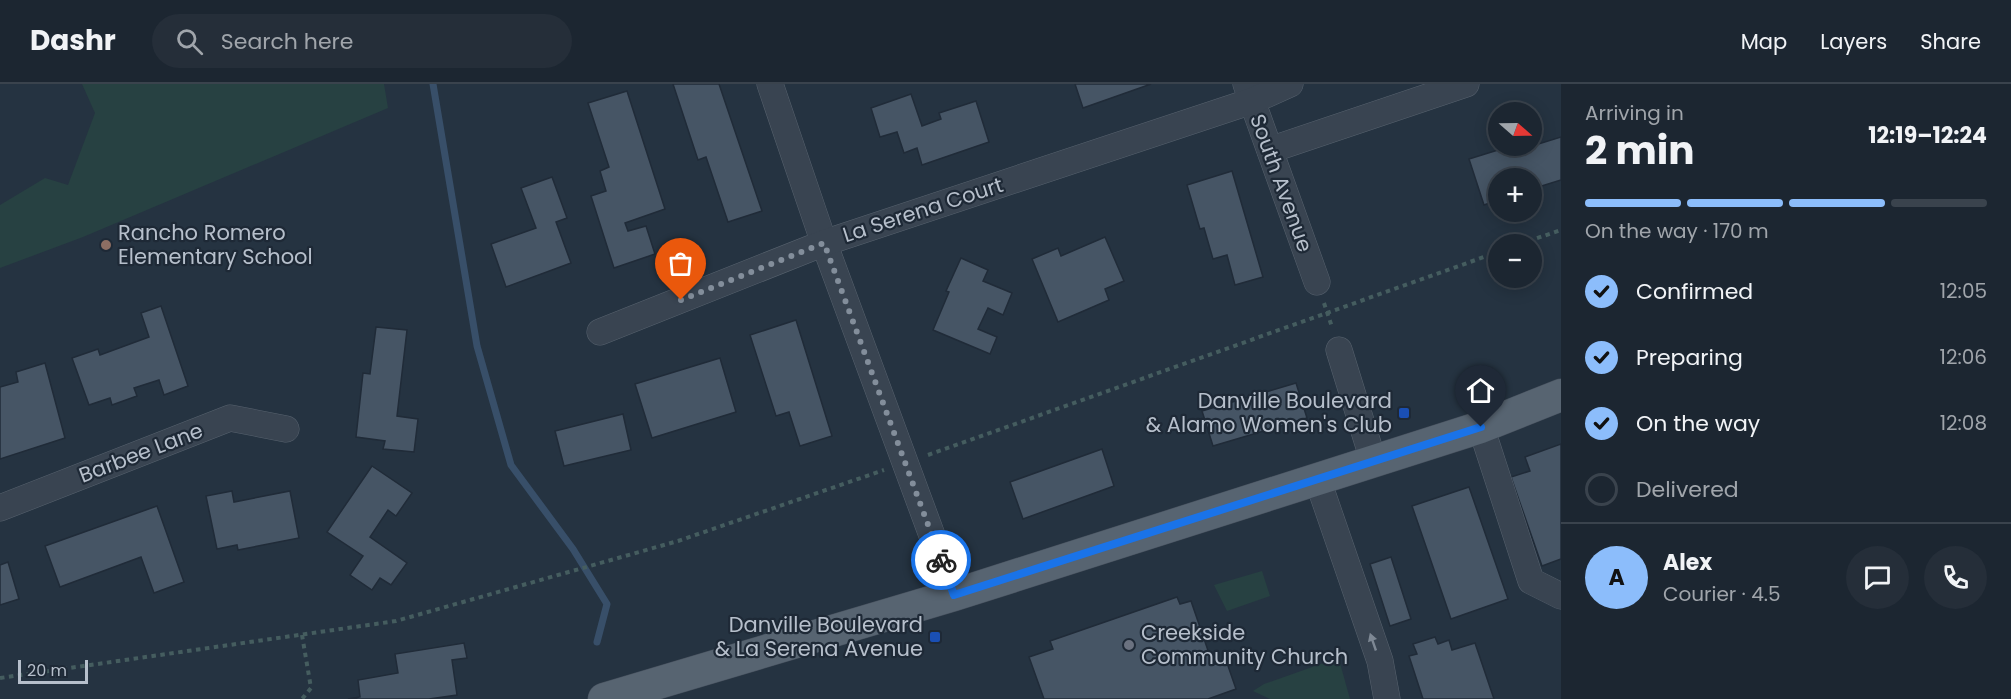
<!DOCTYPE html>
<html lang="en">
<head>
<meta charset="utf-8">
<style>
  body { margin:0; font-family:Poppins,sans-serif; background:#252e39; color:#f1f3f6; height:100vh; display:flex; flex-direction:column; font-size:22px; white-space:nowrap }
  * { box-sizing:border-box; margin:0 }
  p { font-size:20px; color:#a0a5ab }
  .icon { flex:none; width:33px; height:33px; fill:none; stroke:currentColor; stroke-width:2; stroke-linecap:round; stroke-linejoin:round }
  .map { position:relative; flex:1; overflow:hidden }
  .details { display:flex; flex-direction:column; background:#1c2631; width:450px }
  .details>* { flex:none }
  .needle { width:39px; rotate:110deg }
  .buttons { position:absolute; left:1488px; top:18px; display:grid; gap:12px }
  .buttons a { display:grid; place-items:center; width:54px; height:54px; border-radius:50%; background:#1c2631; box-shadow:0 3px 15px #0003,0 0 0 2px #3a434d; font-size:30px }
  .scale { position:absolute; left:18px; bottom:15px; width:70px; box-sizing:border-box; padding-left:6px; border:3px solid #b6bfcb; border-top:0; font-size:16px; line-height:21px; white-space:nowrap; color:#b6bfcb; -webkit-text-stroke:4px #1e2936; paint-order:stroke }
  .pin { position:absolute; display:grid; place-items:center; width:51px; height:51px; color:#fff; margin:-62px -26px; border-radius:50% 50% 50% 0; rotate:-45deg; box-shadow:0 0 6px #0007 }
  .pin .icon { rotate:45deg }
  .courier { position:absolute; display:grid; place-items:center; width:60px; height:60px; margin:-30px; border:4px solid #1a73e8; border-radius:50%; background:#fff; color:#222; box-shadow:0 2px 8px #0007 }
  .overview em { font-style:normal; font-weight:700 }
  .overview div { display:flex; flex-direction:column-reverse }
  .overview { display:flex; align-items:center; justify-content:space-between; height:102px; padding:0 24px }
  h1 { font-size:39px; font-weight:700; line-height:45px }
  .bar { display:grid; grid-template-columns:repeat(4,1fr); gap:9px 6px; align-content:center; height:72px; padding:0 24px }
  .bar i { height:8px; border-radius:4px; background:#3a434d }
  .bar .active { background:#8cbdfb }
  .bar p { grid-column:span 4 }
  .line { display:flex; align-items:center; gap:15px; padding:0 24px; border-top:2px solid #3a434d }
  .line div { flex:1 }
  .round { display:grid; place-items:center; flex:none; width:63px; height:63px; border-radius:32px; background:#252e39 }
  ol { padding:0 24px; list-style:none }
  li { display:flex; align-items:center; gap:18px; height:66px }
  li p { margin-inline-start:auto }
  li .icon { padding:6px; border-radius:50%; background:#8cbdfb; color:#111; stroke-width:4 }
  li:last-child { color:#a0a5ab }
  li i { width:33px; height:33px; border:3px solid #3a434d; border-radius:50% }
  header { display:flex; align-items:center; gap:36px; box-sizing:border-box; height:84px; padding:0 30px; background:#1c2631; border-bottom:2px solid #3a434d }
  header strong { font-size:28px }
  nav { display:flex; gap:33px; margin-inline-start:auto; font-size:21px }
  .search { width:420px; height:54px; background:#252e39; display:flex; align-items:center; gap:15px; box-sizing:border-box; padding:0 21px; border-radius:33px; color:#a0a5ab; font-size:22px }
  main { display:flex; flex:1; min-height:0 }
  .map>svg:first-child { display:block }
  .green { fill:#274142 }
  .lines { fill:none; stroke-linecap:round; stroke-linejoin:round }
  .stream { stroke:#384f69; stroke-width:7 }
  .building { fill:#465565; stroke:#202b38; stroke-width:1.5 }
  .minor-casing { stroke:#57626e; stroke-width:27 }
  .major-casing { stroke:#46505d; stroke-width:33 }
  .path { stroke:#455d5f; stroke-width:4; stroke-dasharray:4.5 4.5; stroke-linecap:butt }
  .minor { stroke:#394451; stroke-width:26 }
  .major { stroke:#576471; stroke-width:32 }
  .oneway { fill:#7e8894 }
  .done { stroke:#838e9b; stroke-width:6; stroke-dasharray:0 10.8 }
  .route { stroke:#1a73e8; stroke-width:8 }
  .education-dot { fill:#8d6e63; stroke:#1e2936; stroke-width:2 }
  .transit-dot { fill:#1a4fb4; stroke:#1e2936; stroke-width:2 }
  .worship-dot { fill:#6b7280; stroke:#1e2936; stroke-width:2 }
  .labels { text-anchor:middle; stroke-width:4.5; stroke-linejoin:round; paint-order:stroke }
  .street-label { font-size:21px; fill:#b6bfcb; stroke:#1e2936 }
  .poi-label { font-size:21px; fill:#b6bfcb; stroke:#1e2936; text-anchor:start }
</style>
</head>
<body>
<header>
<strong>Dashr</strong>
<div class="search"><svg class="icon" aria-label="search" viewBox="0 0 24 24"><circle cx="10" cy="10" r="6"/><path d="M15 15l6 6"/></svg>Search here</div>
<nav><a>Map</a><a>Layers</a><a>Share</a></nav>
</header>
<main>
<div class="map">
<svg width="1561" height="615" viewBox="0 0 1561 615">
  <rect width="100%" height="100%" fill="#253341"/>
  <g class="green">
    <polygon points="82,0 384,0 388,24 83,153 0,184 0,121 45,94 68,101 95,29"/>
    <polygon points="1262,487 1270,512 1227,527 1214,501"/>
    <polygon points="1332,576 1340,579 1350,615 1270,615 1253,607 1264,600"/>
  </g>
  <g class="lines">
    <polyline class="stream" points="433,0 477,262 511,381 573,465 607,520 597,558"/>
  </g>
  <g class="building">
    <polygon points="673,0 719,0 762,127 728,138 706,73 698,76"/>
    <polygon points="1075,0 1151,0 1083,24"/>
    <polygon points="627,7 665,125 625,139 628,147 646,142 655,170 614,184 591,112 606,107 600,87 609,83 588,19"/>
    <polygon points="911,10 922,42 941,35 939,29 976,17 989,58 922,81 917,64 904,69 897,48 880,53 871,24"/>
    <polygon points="1498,52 1498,62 1528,62 1529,63 1561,53 1561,96 1532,105 1532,94 1498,94 1498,116 1484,121 1469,75 1498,66 1494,53"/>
    <polygon points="1232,87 1263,193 1235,201 1227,171 1213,175 1204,144 1200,145 1187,101"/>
    <polygon points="552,93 567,134 556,138 571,179 506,203 491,160 536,144 521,104"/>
    <polygon points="1105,153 1124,197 1105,205 1109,216 1058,238 1032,175 1058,164 1061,172"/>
    <polygon points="961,174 988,186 983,197 1012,209 1003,231 988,224 978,245 997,253 990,270 933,246 949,208 946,207"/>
    <polygon points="161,222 188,302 164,311 159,296 134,304 137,312 112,321 110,314 89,321 72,274 98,265 100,271 149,253 141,229"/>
    <polygon points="796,236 832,352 800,362 789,328 776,332 750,251"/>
    <polygon points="376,243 407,246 397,332 418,335 414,368 383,365 385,357 356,353 363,289 370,290"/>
    <polygon points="720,274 736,328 652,354 635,300"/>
    <polygon points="45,279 65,354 0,375 0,303 18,298 16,288"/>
    <polygon points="1296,299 1307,334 1213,362 1202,327"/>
    <polygon points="623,330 631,366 564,382 555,347"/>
    <polygon points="1561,360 1561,475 1542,482 1511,393 1530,387 1525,373"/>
    <polygon points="1102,365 1114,402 1023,435 1010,398"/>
    <polygon points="372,382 412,409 396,432 388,426 370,453 407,479 391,501 380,494 372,506 350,491 363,472 327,448"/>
    <polygon points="1469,403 1508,515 1451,535 1412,422"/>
    <polygon points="232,407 234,418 290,407 299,454 238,466 237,461 217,465 206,412"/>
    <polygon points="157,422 184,498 154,509 141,473 60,503 45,462"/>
    <polygon points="1391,473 1411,535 1390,542 1370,480"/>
    <polygon points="8,478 19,515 0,521 0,481"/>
    <polygon points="1177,513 1180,520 1191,517 1213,581 1226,576 1236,605 1208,615 1044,615 1029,573 1053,565 1050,557"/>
    <polygon points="1435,553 1438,560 1449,556 1452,566 1475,559 1494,615 1423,615 1409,572 1417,570 1413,560"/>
    <polygon points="464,559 467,574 452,576 457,611 429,615 348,615 360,613 358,596 398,589 395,570"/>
  </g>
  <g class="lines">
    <defs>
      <g id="minor">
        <polyline points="770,0 824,159 954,511"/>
        <polyline points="1246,0 1317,198"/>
        <polyline points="1270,66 1466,0"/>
        <polyline points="600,248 824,159 1252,17 1290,0"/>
        <polyline points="1339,266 1373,376"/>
        <polyline points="1481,343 1531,497 1561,512"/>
        <polyline points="1317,394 1380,577 1387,615"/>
        <polyline points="0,424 230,334 286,345"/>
      </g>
      <polyline id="major" points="604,615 954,511 1481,343 1561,311"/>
    </defs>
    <use href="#minor" class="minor-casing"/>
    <use href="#major" class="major-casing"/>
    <g class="path">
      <polyline points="1520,160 1561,146"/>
      <polyline points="1324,219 1332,243"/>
      <polyline points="928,371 1498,168"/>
      <polyline points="302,551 311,604 302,615"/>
      <polyline points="0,594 396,537 678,457 884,386"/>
    </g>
    <use href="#minor" class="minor"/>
    <use href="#major" class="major"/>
  </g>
  <defs><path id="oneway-solid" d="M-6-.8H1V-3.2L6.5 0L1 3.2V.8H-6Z" transform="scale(1.5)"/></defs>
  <use class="oneway" href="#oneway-solid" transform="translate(1373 558) rotate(-109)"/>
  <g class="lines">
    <polyline class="done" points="681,216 824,159 941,476"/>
    <polyline class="route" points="941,476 954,511 1481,343"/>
  </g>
  <circle class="education-dot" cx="106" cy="161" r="6"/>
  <g class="transit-dot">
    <rect x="1398" y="323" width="12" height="12" rx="3"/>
    <rect x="929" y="547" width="12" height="12" rx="3"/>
  </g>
  <circle class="worship-dot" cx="1129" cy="561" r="6"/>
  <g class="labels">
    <g class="street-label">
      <text transform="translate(1281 99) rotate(70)" y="7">South Avenue</text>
      <text transform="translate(923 126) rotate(-18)" y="7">La Serena Court</text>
      <text transform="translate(141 369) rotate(-21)" y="7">Barbee Lane</text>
    </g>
    <g class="poi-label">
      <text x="118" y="156">Rancho Romero<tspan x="118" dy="24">Elementary School</tspan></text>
      <text x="1392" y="324" text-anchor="end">Danville Boulevard<tspan x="1392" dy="24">&amp; Alamo Women's Club</tspan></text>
      <text x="923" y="548" text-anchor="end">Danville Boulevard<tspan x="923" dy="24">&amp; La Serena Avenue</tspan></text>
      <text x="1141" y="556">Creekside<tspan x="1141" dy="24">Community Church</tspan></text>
    </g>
  </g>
</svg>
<div class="buttons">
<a><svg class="needle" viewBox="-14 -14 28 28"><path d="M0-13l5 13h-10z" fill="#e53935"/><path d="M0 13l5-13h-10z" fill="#a0a5ab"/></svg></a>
<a>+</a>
<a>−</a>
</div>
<div class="scale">20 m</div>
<div class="pin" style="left:681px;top:216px;background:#ea580c"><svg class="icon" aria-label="bag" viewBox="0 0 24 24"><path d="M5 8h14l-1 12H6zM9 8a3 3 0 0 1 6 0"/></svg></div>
<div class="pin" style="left:1481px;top:343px;background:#1f2937"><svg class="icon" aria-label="home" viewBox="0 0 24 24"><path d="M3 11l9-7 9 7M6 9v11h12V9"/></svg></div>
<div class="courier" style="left:941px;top:476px"><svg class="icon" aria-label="bike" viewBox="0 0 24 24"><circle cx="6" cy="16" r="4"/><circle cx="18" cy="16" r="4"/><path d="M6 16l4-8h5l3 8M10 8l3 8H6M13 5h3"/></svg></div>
</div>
<section class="details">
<div class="overview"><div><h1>2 min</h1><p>Arriving in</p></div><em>12:19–12:24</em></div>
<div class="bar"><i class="active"></i><i class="active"></i><i class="active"></i><i></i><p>On the way · 170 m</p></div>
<ol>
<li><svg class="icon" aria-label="check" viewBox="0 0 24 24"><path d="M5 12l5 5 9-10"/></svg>Confirmed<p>12:05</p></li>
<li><svg class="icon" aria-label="check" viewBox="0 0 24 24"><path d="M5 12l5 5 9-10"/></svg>Preparing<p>12:06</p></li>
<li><svg class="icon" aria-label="check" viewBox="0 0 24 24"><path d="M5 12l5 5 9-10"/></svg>On the way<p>12:08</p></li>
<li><i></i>Delivered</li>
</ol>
<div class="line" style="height:108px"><b class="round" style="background:#8cbdfb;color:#111">A</b><div><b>Alex</b><p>Courier · 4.5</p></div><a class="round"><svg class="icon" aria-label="chat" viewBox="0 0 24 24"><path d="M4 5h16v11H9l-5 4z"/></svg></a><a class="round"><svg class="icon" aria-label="phone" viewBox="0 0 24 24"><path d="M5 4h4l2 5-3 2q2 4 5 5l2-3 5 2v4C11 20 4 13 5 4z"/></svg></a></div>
</section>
</main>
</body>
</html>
